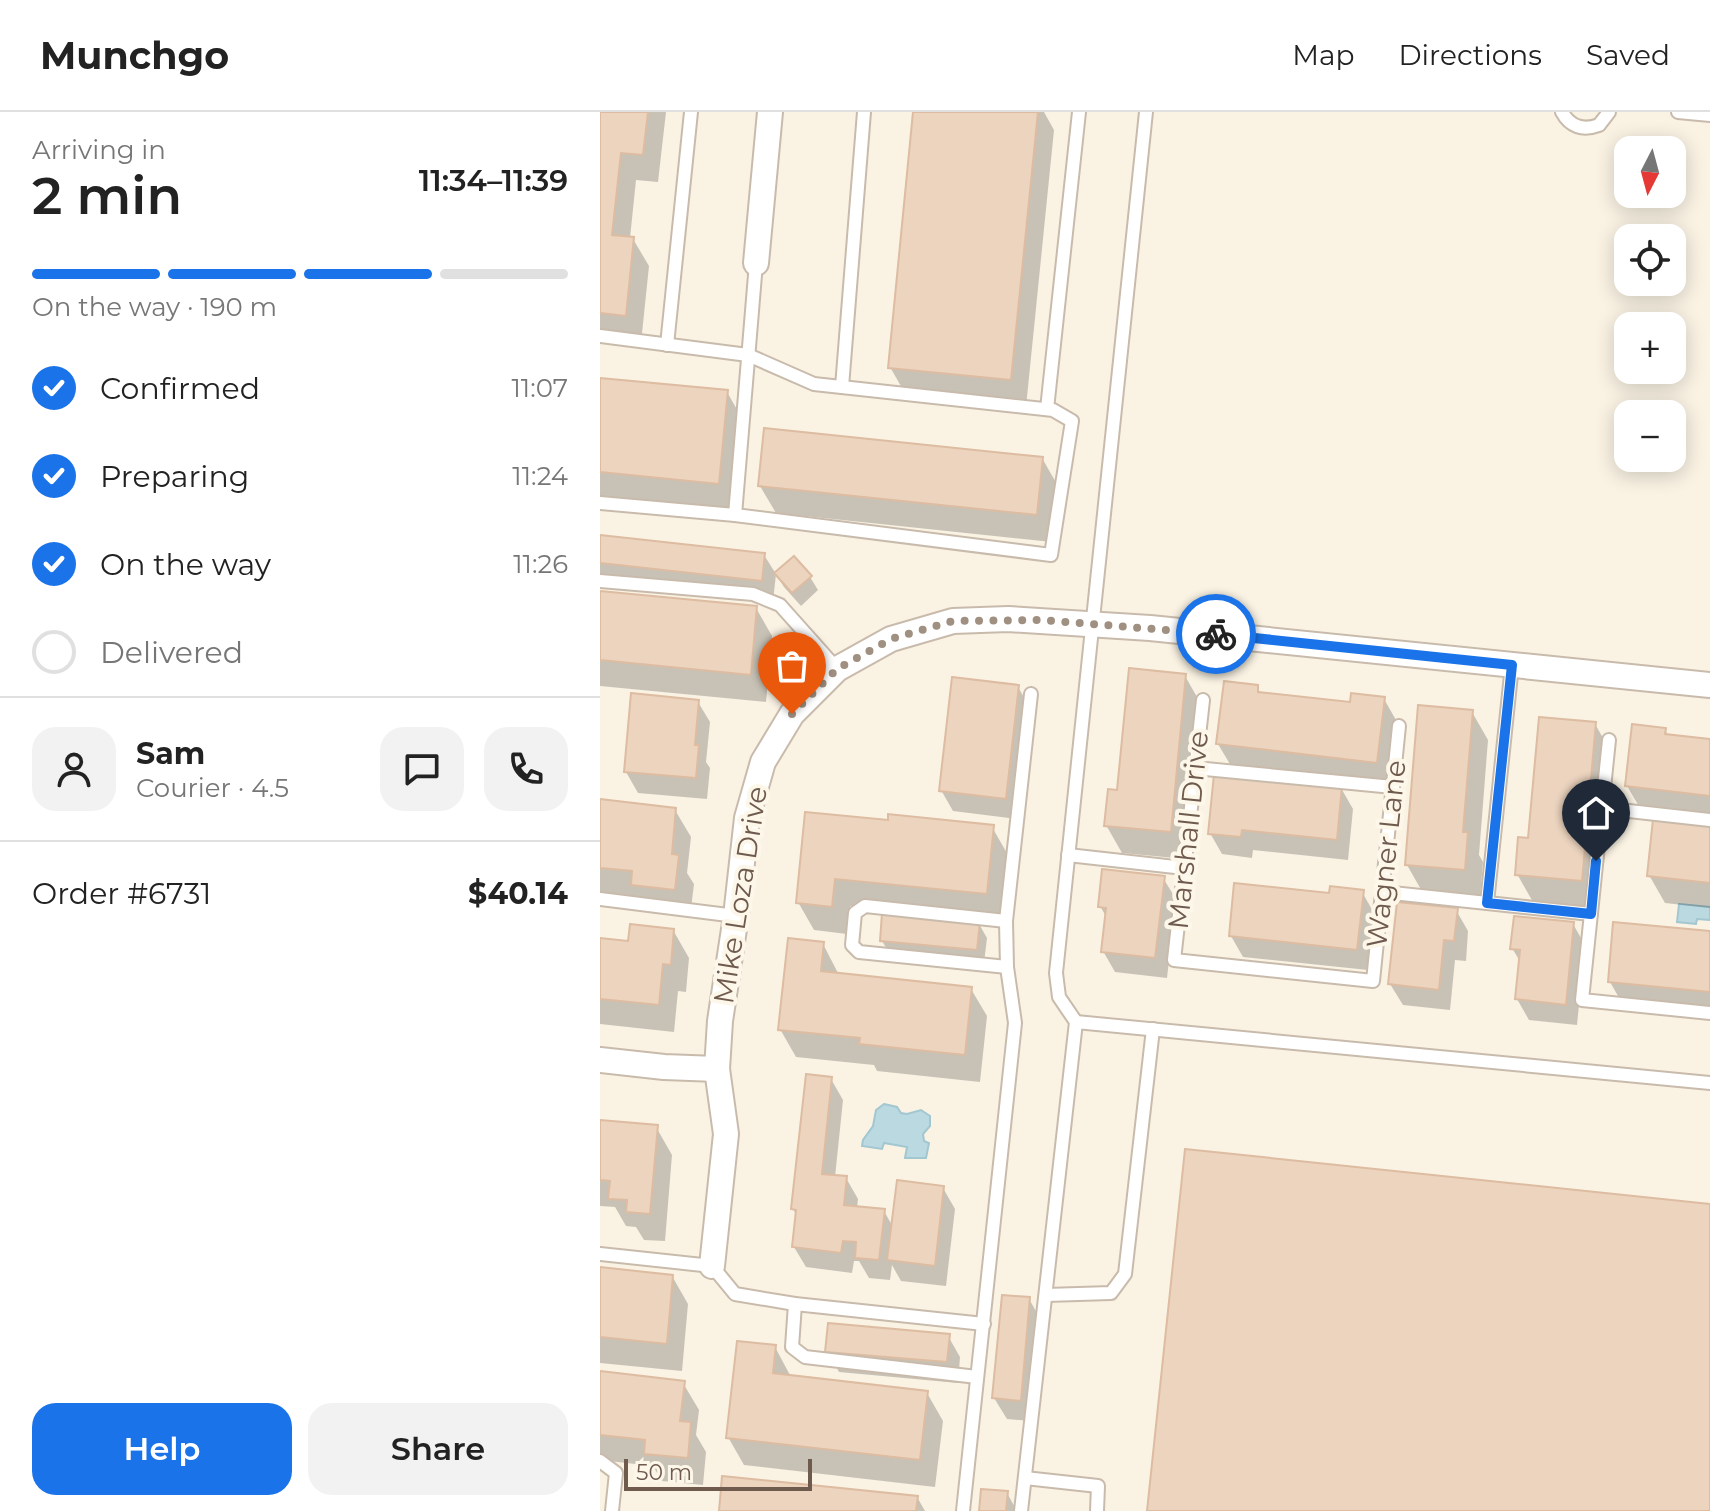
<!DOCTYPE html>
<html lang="en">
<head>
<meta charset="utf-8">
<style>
  body { margin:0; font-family:Montserrat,sans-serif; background:#f2f2f2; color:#222; height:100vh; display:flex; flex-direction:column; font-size:30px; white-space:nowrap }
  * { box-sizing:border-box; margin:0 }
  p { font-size:26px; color:#767676 }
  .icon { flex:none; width:44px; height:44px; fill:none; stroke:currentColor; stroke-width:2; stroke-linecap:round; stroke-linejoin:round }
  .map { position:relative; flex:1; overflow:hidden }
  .details { display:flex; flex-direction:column; background:#fff; width:600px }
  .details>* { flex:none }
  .needle { width:52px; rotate:186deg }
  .controls { position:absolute; left:1014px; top:24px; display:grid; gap:16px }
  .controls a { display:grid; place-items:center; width:72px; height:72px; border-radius:16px; background:#fff; box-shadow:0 4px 20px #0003; font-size:40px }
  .scale { position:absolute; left:24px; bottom:20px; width:188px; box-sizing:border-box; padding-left:8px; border:4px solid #6f5b4d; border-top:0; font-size:22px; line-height:28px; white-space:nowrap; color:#6f5b4d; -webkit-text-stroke:6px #fdf7ea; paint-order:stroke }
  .pin { position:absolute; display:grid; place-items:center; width:68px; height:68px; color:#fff; margin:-82px -34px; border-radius:50% 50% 50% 0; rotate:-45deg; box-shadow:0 0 8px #0007 }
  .pin .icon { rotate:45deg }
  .courier { position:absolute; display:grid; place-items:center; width:80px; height:80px; margin:-40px; border:6px solid #1a73e8; border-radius:50%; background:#fff; color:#222; box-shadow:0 2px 10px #0007 }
  .summary em { font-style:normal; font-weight:600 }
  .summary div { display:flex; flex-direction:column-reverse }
  .summary { display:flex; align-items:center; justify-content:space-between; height:136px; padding:0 32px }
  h1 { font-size:52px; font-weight:600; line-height:60px }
  .bar { display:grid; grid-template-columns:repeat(4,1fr); gap:12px 8px; align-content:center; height:96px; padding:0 32px }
  .bar i { height:10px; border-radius:6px; background:#e0e0e0 }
  .bar .on { background:#1a73e8 }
  .bar p { grid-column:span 4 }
  .line { display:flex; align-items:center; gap:20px; padding:0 32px; border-top:2px solid #e0e0e0 }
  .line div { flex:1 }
  .round { display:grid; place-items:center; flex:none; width:84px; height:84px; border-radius:24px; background:#f2f2f2 }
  ol { padding:0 32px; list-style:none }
  li { display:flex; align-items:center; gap:24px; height:88px }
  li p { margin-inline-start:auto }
  li .icon { padding:8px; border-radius:50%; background:#1a73e8; color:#fff; stroke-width:4 }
  li:last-child { color:#767676 }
  li i { width:44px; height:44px; border:4px solid #e0e0e0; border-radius:50% }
  .cta { display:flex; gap:16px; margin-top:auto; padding:16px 32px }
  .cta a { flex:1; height:92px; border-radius:24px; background:#1a73e8; color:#fff; font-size:32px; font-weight:600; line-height:92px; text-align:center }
  .cta a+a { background:#f2f2f2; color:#222 }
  header { display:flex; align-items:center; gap:48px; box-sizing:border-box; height:112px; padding:0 40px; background:#fff; border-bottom:2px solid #e0e0e0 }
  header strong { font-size:38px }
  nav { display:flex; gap:44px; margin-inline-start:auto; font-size:28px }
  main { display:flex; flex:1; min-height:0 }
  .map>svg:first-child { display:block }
  .water { fill:#bbd9e1; stroke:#a2c7d1; stroke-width:2 }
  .shadow { fill:#0003 }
  .building { fill:#ecd4bf; stroke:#ddbca1; stroke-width:2 }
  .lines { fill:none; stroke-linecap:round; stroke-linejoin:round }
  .service-casing { stroke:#c9bbac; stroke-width:16 }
  .minor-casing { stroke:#c9bbac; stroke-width:28 }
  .service { stroke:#fff; stroke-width:12 }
  .minor { stroke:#fff; stroke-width:24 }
  .done { stroke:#a09082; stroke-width:8; stroke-dasharray:0 14.4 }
  .route { stroke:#1a73e8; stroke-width:10 }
  .labels { text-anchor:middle; stroke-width:8; stroke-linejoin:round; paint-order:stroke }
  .street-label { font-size:28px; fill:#6f5b4d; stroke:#fdf7ea }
</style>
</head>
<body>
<header>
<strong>Munchgo</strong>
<nav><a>Map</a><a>Directions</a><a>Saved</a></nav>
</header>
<main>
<section class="details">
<div class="summary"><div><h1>2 min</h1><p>Arriving in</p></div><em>11:34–11:39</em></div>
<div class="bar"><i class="on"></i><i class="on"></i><i class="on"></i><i></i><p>On the way · 190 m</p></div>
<ol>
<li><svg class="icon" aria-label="check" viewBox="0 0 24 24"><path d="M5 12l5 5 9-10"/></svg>Confirmed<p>11:07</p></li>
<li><svg class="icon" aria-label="check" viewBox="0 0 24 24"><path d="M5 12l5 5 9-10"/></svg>Preparing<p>11:24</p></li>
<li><svg class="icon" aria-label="check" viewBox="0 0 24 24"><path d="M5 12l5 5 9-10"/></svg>On the way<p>11:26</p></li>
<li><i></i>Delivered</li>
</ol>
<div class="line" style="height:144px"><a class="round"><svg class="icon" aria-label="person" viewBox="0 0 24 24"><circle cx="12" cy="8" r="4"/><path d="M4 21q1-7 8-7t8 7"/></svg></a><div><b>Sam</b><p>Courier · 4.5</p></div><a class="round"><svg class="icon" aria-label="chat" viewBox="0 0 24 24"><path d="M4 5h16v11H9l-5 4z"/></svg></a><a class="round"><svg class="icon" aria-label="phone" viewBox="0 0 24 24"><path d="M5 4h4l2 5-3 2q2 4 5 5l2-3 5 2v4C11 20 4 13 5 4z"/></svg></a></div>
<div class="line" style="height:104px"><div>Order #6731</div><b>$40.14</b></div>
<div class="cta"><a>Help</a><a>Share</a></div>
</section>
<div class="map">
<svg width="1110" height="1399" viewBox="0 0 1110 1399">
  <rect width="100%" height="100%" fill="#faf3e4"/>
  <g class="water">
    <polygon points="1079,792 1110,795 1110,808 1097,807 1096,812 1077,810"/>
    <polygon points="284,992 297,995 301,1001 307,1002 321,998 330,1004 330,1014 323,1022 324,1029 329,1031 326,1046 305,1046 307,1035 284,1031 282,1037 262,1034 263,1028 273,1014 276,998"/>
  </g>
  <g class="shadow">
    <polygon points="0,0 66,0 58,70 36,68 30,126 33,127 49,154 41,231 0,226"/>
    <polygon points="315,0 444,0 454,18 426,295 306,283 290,255"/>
    <polygon points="0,268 127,280 143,308 134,398 0,385"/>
    <polygon points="442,346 458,374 452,430 176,401 160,374"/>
    <polygon points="0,425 164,443 176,462 173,489 0,470"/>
    <polygon points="176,462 210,465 218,478 201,494 184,475"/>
    <polygon points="0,481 156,496 172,524 166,590 0,574"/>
    <polygon points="585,564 601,592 586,747 522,741 506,713 519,680"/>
    <polygon points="418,575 430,596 417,707 353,699 341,678"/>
    <polygon points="657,575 661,582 751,592 784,587 800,615 792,678 634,659 618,632"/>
    <polygon points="98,590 110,610 106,650 110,656 107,687 38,681 26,660"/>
    <polygon points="872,600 888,628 879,743 883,750 880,785 823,781 807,753"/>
    <polygon points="995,612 1011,640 997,796 933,790 917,762 930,728"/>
    <polygon points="1065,618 1069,624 1110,629 1110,709 1043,701 1027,674"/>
    <polygon points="741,676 753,697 748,748 653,738 652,746 622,742 610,721"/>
    <polygon points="0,689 75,698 91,725 87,761 94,772 90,805 49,800 40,785 0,781"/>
    <polygon points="289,710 392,715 408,743 402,809 250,794 247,822 214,818 198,790"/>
    <polygon points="1110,715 1110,796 1065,791 1049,763"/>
    <polygon points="563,766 576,787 567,866 515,860 503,839 507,806 500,794"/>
    <polygon points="762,780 774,801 768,858 643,845 631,824 731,783"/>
    <polygon points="856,798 868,819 866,849 855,848 850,898 803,893 790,872"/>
    <polygon points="379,812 387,826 384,851 290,842 282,829"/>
    <polygon points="973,812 985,833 977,913 929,908 917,887 921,851 912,836"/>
    <polygon points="73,818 89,846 86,880 78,879 74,920 0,912 0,828 30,831"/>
    <polygon points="1110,821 1110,905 1026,898 1010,870"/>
    <polygon points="223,832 239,863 371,877 387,904 380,970 277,959 274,953 196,945 180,917"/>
    <polygon points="231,967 243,988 235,1065 246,1066 258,1087 257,1096 284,1099 293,1115 343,1076 355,1097 346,1174 301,1169 292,1153 290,1168 269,1166 259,1149 254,1149 252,1161 206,1155 194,1135 197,1104 193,1097"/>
    <polygon points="0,1010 56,1015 72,1043 65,1129 44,1128 36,1115 26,1114 15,1095 0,1094"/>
    <polygon points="0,1157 72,1164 88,1192 82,1259 0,1251"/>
    <polygon points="429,1187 441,1208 432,1309 407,1307 394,1286"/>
    <polygon points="348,1224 360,1245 358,1271 239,1260 227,1239"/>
    <polygon points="175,1235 191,1265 327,1281 343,1309 335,1375 144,1353 128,1325"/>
    <polygon points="0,1262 83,1271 99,1298 96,1323 106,1340 103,1373 62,1369 53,1354 0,1348"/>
    <polygon points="407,1381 417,1399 381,1399"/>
    <polygon points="317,1385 325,1399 121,1399"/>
  </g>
  <g class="building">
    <polygon points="0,0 48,0 43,43 21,41 12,123 34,125 26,204 0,201"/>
    <polygon points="313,0 438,0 411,268 288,256"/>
    <polygon points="0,266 128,278 119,372 0,360"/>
    <polygon points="164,316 443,345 437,403 158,374"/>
    <polygon points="0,423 165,441 162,469 0,451"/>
    <polygon points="194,444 212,464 192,481 174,461"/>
    <polygon points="0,479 157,494 151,563 0,548"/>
    <polygon points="529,556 586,562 571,720 504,714 508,677 517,678"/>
    <polygon points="352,565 419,573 406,687 339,679"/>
    <polygon points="624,569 658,573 658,580 750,590 751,581 785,585 777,651 616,632"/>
    <polygon points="31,581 99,588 95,633 99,633 96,666 24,660"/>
    <polygon points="818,593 873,598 863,720 868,720 865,758 805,753"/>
    <polygon points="939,605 996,610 982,769 915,763 918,725 928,726"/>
    <polygon points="1032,612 1066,616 1065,622 1110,627 1110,684 1025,674"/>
    <polygon points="614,662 742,674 737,728 642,718 641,725 608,722"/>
    <polygon points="0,687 76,696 72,742 79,743 75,778 31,773 32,759 0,756"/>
    <polygon points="205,700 288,708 288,702 394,713 387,782 235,767 232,795 196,791"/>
    <polygon points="1053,707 1110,713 1110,771 1047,764"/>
    <polygon points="502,757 565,764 555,846 501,840 506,796 498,795"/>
    <polygon points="634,771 729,781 730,774 764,778 757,838 629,824"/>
    <polygon points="797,790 858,796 854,829 844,828 839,878 788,872"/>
    <polygon points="282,801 380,810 377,838 280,829"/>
    <polygon points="914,804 974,810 966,893 915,887 920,838 910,837"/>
    <polygon points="1013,810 1110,819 1110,880 1008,870"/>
    <polygon points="30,812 74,817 71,853 63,852 59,893 0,887 0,826 28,829"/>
    <polygon points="188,826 224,830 221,859 372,875 365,943 259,932 260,926 178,918"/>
    <polygon points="206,962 232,965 222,1062 247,1064 244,1093 285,1097 279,1148 255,1146 256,1130 243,1129 241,1141 192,1135 196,1098 191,1097"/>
    <polygon points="0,1008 58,1013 50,1102 26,1100 27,1088 8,1087 10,1069 0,1068"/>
    <polygon points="585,1037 1110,1092 1110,1399 547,1399"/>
    <polygon points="297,1068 344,1074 335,1154 287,1148"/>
    <polygon points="0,1155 73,1163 67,1232 0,1225"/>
    <polygon points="402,1183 430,1185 421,1289 392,1286"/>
    <polygon points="228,1211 350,1222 347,1250 225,1240"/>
    <polygon points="137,1229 176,1233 173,1261 328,1279 320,1348 126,1326"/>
    <polygon points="0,1259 85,1269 80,1309 91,1310 88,1346 44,1342 45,1328 0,1323"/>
    <polygon points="122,1364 318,1384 316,1399 119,1399"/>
    <polygon points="381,1377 408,1379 406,1399 379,1399"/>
  </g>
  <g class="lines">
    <defs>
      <g id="service">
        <path d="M962,0C970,15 983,19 999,13L1009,0"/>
        <polyline points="1078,0 1110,3"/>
        <polyline points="0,224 148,243 214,272 453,298 472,309 451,443 135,403"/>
        <polyline points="67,233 91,0"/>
        <polyline points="242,275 264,0"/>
        <polyline points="447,297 479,0"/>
        <polyline points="0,391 135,403 156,151"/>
        <polyline points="0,469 153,482 180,493 237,557"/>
        <polyline points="603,588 574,848 773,869 799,614"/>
        <polyline points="1009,628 982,888 1110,901"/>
        <polyline points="595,656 793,675"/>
        <polyline points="1002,696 1110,708"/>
        <polyline points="468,743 584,756"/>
        <polyline points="783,780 991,802"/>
        <polyline points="0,787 136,804"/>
        <polyline points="887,791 912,553"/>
        <polyline points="406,809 265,794 255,801 252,833 259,840 407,855"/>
        <polyline points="476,910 1110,971"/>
        <polyline points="0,1142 112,1154 135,1182 195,1192 384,1212"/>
        <polyline points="446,1183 511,1181 525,1162 553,917"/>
        <polyline points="195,1192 192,1235 205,1245 377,1265"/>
        <polyline points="0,1349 16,1361 12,1399"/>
        <polyline points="425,1366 498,1374 497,1399"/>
        <polyline points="363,1399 415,911 407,855 406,809 431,582"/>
        <polyline points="421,1399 476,910 459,885 456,861 546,0"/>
      </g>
      <g id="minor">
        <polyline points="156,151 170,0"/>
        <polyline points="0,948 64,955 117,957"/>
        <polyline points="112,1154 126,1022 117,957 120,909 136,804 147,706 163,650 192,602 237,557 291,527 353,509 408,507 550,516 1110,573"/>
      </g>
    </defs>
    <use href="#service" class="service-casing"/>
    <use href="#minor" class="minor-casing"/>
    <use href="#service" class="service"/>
    <use href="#minor" class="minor"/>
  </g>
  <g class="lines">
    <polyline class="done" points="192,602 237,557 291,527 353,509 442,508 616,522"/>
    <polyline class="route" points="616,522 912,553 887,791 991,802 996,749"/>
  </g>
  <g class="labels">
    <g class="street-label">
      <text transform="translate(588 718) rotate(-84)" y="10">Marshall Drive</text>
      <text transform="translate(786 742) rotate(-84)" y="10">Wagner Lane</text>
      <text transform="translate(140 783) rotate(-81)" y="10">Mike Loza Drive</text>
    </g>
  </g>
</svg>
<div class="controls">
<a><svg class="needle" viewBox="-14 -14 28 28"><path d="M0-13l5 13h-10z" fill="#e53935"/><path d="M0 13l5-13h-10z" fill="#767676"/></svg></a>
<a><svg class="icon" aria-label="locate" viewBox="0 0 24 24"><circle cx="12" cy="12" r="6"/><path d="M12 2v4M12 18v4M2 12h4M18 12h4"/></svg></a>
<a>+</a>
<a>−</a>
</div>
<div class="scale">50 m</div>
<div class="pin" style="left:192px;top:602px;background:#ea580c"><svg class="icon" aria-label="bag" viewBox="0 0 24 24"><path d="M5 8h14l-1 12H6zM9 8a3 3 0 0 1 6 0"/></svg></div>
<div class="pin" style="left:996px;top:749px;background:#1f2937"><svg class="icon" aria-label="home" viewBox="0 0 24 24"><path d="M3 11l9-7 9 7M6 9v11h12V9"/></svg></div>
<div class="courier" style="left:616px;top:522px"><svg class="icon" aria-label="bike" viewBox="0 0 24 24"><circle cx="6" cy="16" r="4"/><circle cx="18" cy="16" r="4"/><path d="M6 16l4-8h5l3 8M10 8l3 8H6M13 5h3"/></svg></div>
</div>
</main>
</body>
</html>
